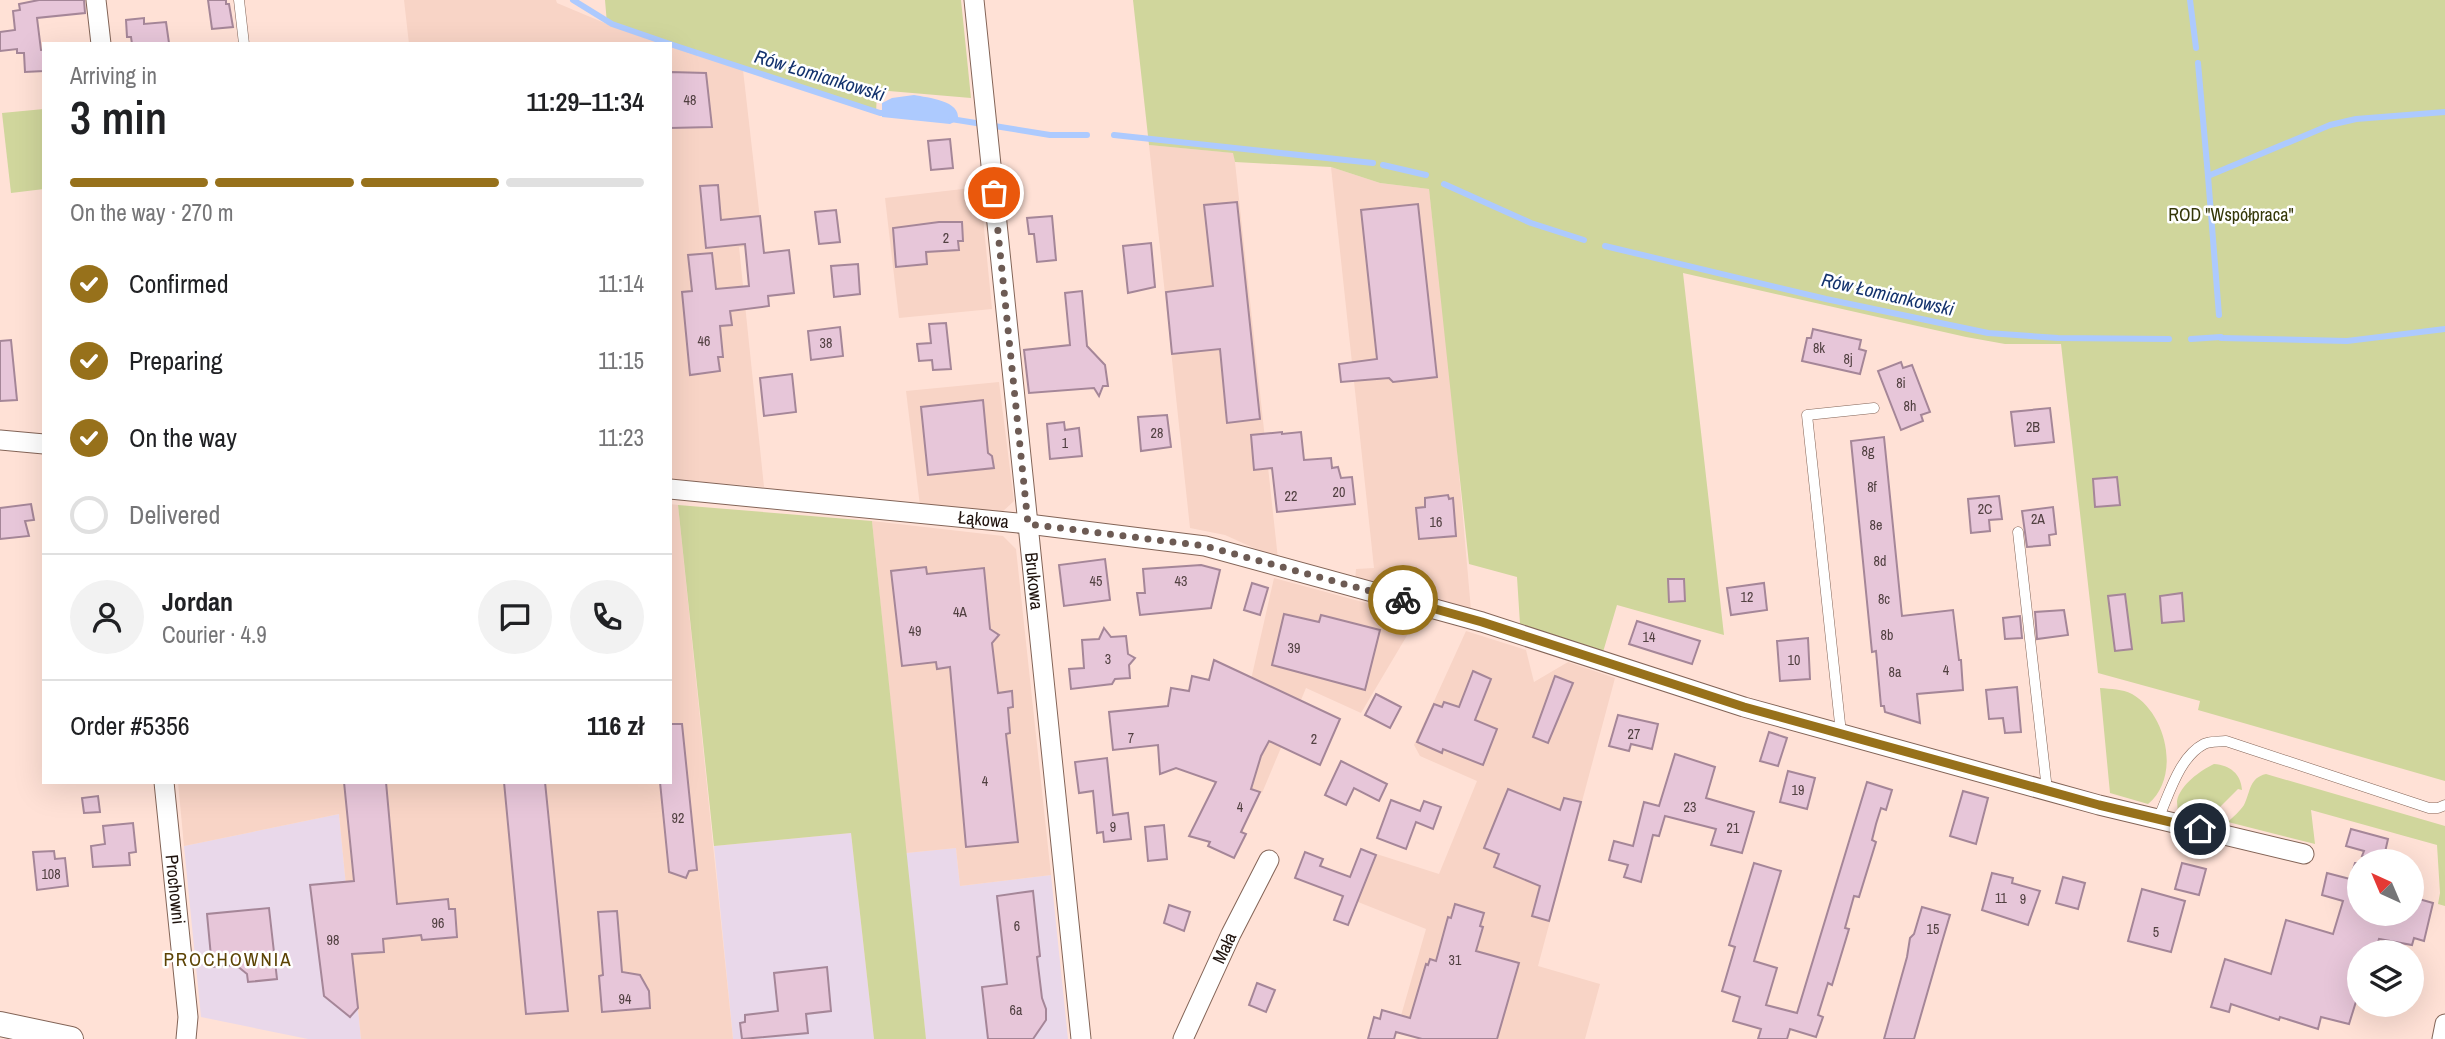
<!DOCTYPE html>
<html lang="en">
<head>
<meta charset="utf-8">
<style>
  body { margin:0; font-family:"Archivo Narrow",sans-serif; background:#f2f2f2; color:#202124; height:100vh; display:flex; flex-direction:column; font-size:26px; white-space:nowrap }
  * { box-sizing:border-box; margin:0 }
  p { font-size:23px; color:#757577 }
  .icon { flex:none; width:38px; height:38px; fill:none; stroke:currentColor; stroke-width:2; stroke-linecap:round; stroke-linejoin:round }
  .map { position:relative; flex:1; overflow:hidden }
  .panel { position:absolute; left:42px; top:42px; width:630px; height:742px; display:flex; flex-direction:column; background:#fff; border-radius:0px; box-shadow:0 7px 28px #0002 }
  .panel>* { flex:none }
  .needle { width:46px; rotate:316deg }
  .buttons { position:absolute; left:2347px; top:849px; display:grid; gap:14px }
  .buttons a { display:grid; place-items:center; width:77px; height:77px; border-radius:50%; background:#fff; box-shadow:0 7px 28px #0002; font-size:35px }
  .pin { position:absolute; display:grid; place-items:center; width:60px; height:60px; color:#fff; margin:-30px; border:4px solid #fff; border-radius:50%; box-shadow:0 2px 7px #0007 }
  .courier { position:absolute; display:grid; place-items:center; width:70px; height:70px; margin:-35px; border:5px solid #97711b; border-radius:50%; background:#fff; color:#222; box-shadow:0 2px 9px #0007 }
  .head em { font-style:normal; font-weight:600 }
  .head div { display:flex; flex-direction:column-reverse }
  .head { display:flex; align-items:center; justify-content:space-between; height:119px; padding:0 28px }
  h1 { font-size:46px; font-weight:600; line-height:52px }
  .bar { display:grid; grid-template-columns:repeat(4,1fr); gap:10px 7px; align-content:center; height:84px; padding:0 28px }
  .bar i { height:9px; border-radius:5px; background:#e0e0e0 }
  .bar .current { background:#97711b }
  .bar p { grid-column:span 4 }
  .line { display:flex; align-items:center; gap:18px; padding:0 28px; border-top:2px solid #e0e0e0 }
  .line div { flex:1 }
  .round { display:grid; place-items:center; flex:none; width:74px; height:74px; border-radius:37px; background:#f2f2f2 }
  ol { padding:0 28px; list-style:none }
  li { display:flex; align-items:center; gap:21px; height:77px }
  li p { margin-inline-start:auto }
  li .icon { padding:7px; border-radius:50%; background:#97711b; color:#fff; stroke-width:4 }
  li:last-child { color:#757577 }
  li i { width:38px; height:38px; border:4px solid #e0e0e0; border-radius:50% }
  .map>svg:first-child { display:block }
  .commercial { fill:#e9d8ea }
  .built { fill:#f8d4c6 }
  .green { fill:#d0d69c }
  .water { fill:#adcafe }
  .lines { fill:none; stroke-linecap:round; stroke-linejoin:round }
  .stream { stroke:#adcafe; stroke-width:6 }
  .building { fill:#e7c6d9; stroke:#a58698; stroke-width:2 }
  .service-casing { stroke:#836457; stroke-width:11 }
  .minor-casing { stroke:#836457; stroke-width:21 }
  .tertiary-casing { stroke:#836457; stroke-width:26 }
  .service { stroke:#fff; stroke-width:10 }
  .minor { stroke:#fff; stroke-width:19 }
  .tertiary { stroke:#fff; stroke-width:24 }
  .done { stroke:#6d5b54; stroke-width:7; stroke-dasharray:0 12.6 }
  .route { stroke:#97711b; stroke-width:9 }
  .labels { text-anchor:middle; stroke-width:5; stroke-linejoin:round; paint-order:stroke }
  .number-label { font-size:14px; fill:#514041 }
  .park-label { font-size:18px; fill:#343708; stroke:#fff }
  .street-label { font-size:18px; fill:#1f130e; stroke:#fff }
  .water-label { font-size:19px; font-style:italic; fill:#13326d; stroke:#fff }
  .neighbourhood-label { font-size:19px; letter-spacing:2px; fill:#5c4304; stroke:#fff }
</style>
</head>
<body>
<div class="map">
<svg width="2445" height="1039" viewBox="0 0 2445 1039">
  <rect width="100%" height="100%" fill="#ffe1d6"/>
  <g class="commercial">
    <polygon points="339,814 361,1039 308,1039 201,1017 184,846"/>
    <polygon points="851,833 874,1039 733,1039 714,846"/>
    <polygon points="956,848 960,886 1051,875 1068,1039 926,1039 906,853"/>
  </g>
  <g class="built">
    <polygon points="404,0 556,0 557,3 607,24 666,44 409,44"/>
    <polygon points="670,45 743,70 763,245 739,247 764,487 670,479"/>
    <polygon points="1149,145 1234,153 1278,559 1225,535 1190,528"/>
    <polygon points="1331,167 1380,183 1429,189 1452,393 1471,610 1355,581 1356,569 1374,568"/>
    <polygon points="980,187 992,309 899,318 885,198"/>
    <polygon points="999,382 1014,501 1001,513 920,506 906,391"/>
    <polygon points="670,504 678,505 733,1039 361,1039 339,814 184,846 178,782 670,782"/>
    <polygon points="872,521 1003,536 1016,549 1051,875 960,886 956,848 906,853"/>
    <polygon points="1274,578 1418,617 1361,713 1306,688 1262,793 1251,789 1189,691 1192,676 1205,681 1250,684"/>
    <polygon points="1466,631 1526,650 1534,682 1568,662 1615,678 1538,966 1600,984 1585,1039 1421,1039 1396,1033 1426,929 1343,896 1361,849 1439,874 1477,781 1420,756 1414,745"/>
  </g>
  <g class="green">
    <polygon points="605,0 961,0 971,98 877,90 876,114 607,24"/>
    <polygon points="1133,0 2445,0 2445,781 2198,710 2200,701 2098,673 2061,344 2005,344 1966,337 1683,273 1724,635 1617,605 1603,652 1520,624 1517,577 1469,564 1429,189 1380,183 1331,167 1235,162 1233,153 1149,145"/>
    <polygon points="44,109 44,189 11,193 2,113"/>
    <polygon points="678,505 872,521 926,1039 874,1039 851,833 714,846"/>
    <path d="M2100,688C2111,689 2122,689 2132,694C2167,714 2181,777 2148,804L2110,793Z"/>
    <path d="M2214,764C2230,765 2241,774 2242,790L2238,789L2210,817L2202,815L2201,818L2178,813C2178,812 2177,802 2177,801C2180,785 2201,770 2214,764Z"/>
    <path d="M2266,774L2445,826V906L2438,904L2440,893L2437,845L2311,810L2315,844L2228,822C2233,817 2240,811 2244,805C2251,791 2249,778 2266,774Z"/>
  </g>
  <path class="water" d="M914,95C928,98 961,100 958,120L950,124L882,117V103L892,98Z"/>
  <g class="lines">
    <g class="stream">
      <polyline points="573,0 612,24 670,44"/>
      <polyline points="2190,0 2196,48"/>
      <polyline points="670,44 880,113 888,113"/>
      <polyline points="2198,63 2208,176"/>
      <polyline points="951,119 1050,135 1087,135"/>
      <polyline points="1114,135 1373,163"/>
      <polyline points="1383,165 1426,175"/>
      <polyline points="1444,184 1531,223 1584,240"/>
      <polyline points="1605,246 1826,299 1988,333 2058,338 2169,339"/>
      <polyline points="2219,315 2208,176 2330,125 2356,119 2445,112"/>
      <polyline points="2221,338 2347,341 2445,329"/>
      <polyline points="2191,339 2221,337"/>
    </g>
  </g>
  <g class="building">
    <polygon points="39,0 84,0 85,13 37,18 41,50 44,50 44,71 25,72 24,53 17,53 17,49 0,51 0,32 15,30 13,11 20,10 19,4"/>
    <polygon points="208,0 226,0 226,4 229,4 233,27 212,29"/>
    <polygon points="144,18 144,24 166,22 169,43 132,44 131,37 127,37 126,20"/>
    <polygon points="670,72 706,73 712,127 670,128"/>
    <polygon points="950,139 953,168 931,170 928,141"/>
    <polygon points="718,185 721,220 760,216 764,253 789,250 794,293 768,296 769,306 730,311 732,325 720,326 723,357 718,357 720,371 690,375 682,292 692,291 688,255 712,253 716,289 749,286 745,244 706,248 700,186"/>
    <polygon points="1237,202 1260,419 1227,423 1220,349 1172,354 1166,292 1213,286 1204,205"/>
    <polygon points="1418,204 1437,377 1393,382 1389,378 1341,382 1339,364 1377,359 1361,210"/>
    <polygon points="836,210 840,242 819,244 815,212"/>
    <polygon points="1052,216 1056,260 1037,262 1034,234 1029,234 1027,218"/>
    <polygon points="939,222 962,222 963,241 958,241 959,250 926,252 927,264 896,267 893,228"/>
    <polygon points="1151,243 1155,287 1128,293 1123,246"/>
    <polygon points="858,264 860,294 834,297 831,266"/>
    <polygon points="1082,291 1087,346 1105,365 1108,386 1103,386 1099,396 1094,388 1029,393 1024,350 1070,345 1065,293"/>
    <polygon points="946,323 951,369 933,370 932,360 919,361 917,344 931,343 929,324"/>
    <polygon points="840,327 843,356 811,360 808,331"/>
    <polygon points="1813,329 1861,340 1859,349 1866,351 1860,374 1802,361 1807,338 1811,338"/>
    <polygon points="11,340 17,400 0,401 0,341"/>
    <polygon points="1901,362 1903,368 1912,365 1930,412 1921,415 1923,421 1901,430 1878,371"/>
    <polygon points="792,374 796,412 764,416 760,378"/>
    <polygon points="983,400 988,453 992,456 994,468 928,475 921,407"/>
    <polygon points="2050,408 2054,442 2015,446 2011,412"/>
    <polygon points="1167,415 1171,447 1141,451 1138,417"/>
    <polygon points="1064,422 1065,430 1079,428 1082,456 1050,459 1047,424"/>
    <polygon points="1282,432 1282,434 1301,432 1304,460 1331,458 1332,468 1338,467 1341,478 1352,477 1355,504 1277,512 1272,468 1254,470 1251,435"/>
    <polygon points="1884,437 1902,616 1953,610 1959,660 1961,660 1963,690 1917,694 1920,723 1885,712 1884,706 1881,706 1876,651 1872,652 1851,441"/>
    <polygon points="2117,477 2120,505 2095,507 2093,479"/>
    <polygon points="1448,495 1449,499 1453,498 1456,536 1419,539 1416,508 1425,507 1425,498"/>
    <polygon points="1999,496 2002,519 1989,520 1990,531 1971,533 1968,499"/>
    <polygon points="31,504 34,520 25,521 29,536 0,539 0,508"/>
    <polygon points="2053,507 2056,534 2049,535 2050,545 2027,547 2022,511"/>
    <polygon points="1105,559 1110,600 1064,606 1059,565"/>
    <polygon points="1201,565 1220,570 1211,608 1140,615 1137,593 1145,593 1143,569"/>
    <polygon points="926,567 927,574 984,568 990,629 999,635 992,643 998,693 1012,691 1013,707 1008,708 1010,733 1006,734 1018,842 966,847 950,667 937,669 936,662 902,666 891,571"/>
    <polygon points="1668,579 1684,579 1685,601 1669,602"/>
    <polygon points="1252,583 1268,588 1260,615 1244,610"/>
    <polygon points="1764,583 1767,610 1731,615 1727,588"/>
    <polygon points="2182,593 2184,621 2162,623 2160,596"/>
    <polygon points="2125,594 2132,649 2115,651 2108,596"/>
    <polygon points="2064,610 2068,635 2037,639 2035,612"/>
    <polygon points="1284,614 1319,622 1321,615 1380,630 1365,690 1272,665"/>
    <polygon points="2020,616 2022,638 2005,639 2003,618"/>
    <polygon points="1637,621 1700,641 1692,664 1629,644"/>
    <polygon points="1104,628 1111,637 1126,636 1128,654 1135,658 1129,665 1130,678 1115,679 1112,684 1071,689 1069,669 1084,668 1082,640 1099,639"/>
    <polygon points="1808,638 1810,679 1780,681 1777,641"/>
    <polygon points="1214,660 1340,719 1320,765 1269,741 1261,756 1251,789 1260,792 1241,832 1246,834 1234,858 1208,846 1210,842 1189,836 1216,782 1176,768 1160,774 1158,745 1113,750 1109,712 1168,706 1171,688 1189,691 1192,676 1209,680"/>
    <polygon points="1473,671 1491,679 1475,720 1497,729 1483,765 1443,749 1442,753 1417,742 1434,704 1442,707 1444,702 1459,707"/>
    <polygon points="1555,676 1573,683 1548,743 1533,737"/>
    <polygon points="2017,687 2021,732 2005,733 2003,718 1989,719 1986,690"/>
    <polygon points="1376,694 1401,707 1390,728 1365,715"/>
    <polygon points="1618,715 1658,724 1652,749 1631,744 1629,751 1609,746"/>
    <polygon points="670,724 682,724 697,870 689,871 686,878 669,872 660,782 670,782"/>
    <polygon points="1769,732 1787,738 1778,766 1760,761"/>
    <polygon points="1675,754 1715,767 1706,798 1754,812 1742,853 1711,845 1716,829 1665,816 1659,836 1653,835 1641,882 1624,877 1628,865 1609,860 1614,841 1633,846 1644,802 1659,806"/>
    <polygon points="1107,758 1113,815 1128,813 1131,839 1104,842 1103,832 1097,833 1093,791 1079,793 1075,762"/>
    <polygon points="1341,761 1387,784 1379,801 1354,788 1346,805 1325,795"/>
    <polygon points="1788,771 1815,778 1807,809 1780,802"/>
    <polygon points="344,782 386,782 397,904 448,899 449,909 455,909 457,937 422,940 421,935 383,939 384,952 352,954 358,1008 350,1017 324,996 310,885 354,881"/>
    <polygon points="504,782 545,782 568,1011 526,1014"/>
    <polygon points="1867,782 1892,790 1886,810 1881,808 1876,824 1872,840 1876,842 1859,897 1854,896 1845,928 1849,929 1832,985 1828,983 1818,1015 1823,1017 1816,1037 1790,1029 1787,1039 1758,1039 1761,1029 1733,1021 1740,997 1722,991 1735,947 1729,945 1754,863 1781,871 1754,961 1777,968 1766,1005 1797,1013"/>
    <polygon points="1508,789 1560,810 1564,798 1581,802 1549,921 1532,916 1540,886 1494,867 1499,854 1484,848"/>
    <polygon points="1963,791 1988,798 1976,844 1950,836"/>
    <polygon points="98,796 100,812 84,813 82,798"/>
    <polygon points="1391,800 1420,811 1424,801 1441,807 1433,829 1416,822 1406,849 1377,838"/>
    <polygon points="133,823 136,852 129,853 130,865 93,867 91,846 105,844 103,826"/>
    <polygon points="1164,825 1167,859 1148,861 1145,827"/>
    <polygon points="2351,829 2388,839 2383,861 2362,856 2364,851 2346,846"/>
    <polygon points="1361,849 1376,855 1348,925 1334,920 1343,896 1295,878 1305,852 1323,859 1320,866 1350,877"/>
    <polygon points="54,851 55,859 65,858 68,886 37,890 33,852"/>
    <polygon points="2182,863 2206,869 2199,895 2175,889"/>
    <polygon points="2355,863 2359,863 2359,914 2412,914 2412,897 2433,903 2424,941 2414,938 2412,945 2379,939 2375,952 2359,952 2359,992 2349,1024 2321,1017 2318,1029 2280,1017 2279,1020 2231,1004 2229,1012 2211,1007 2225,959 2271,974 2286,920 2333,934 2343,901 2322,895 2327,873 2350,879"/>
    <polygon points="1992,873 2013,878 2012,883 2040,891 2028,925 1982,910"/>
    <polygon points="2063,877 2085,883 2078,909 2056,903"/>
    <polygon points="2142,889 2185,901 2171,952 2128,941"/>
    <polygon points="1033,891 1040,956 1037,957 1042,998 1046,1009 1046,1020 1033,1039 988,1039 982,987 1007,984 997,896"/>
    <polygon points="1455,904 1484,913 1480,926 1483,927 1476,951 1519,963 1497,1039 1422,1039 1396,1032 1394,1039 1368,1039 1374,1017 1380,1019 1382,1010 1410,1018 1426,964 1428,965 1430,959 1436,961 1448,917 1451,918"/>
    <polygon points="1169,905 1190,912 1184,931 1164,923"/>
    <polygon points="1922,907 1950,915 1942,942 1914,1039 1884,1039 1907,957 1910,938 1914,934"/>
    <polygon points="269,908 277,979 248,982 247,974 236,965 212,967 207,914"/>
    <polygon points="617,911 622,972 640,975 649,991 650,1008 602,1012 599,976 603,975 598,912"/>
    <polygon points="827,967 831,1011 806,1014 808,1033 742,1039 740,1023 745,1022 745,1015 778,1011 774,973"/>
    <polygon points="1257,983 1275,990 1266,1012 1249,1005"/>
  </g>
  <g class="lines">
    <defs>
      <g id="service">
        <polyline points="239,0 244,44"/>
        <polyline points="2018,532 2047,790"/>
        <polyline points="1841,733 1807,415 1874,408"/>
        <path d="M2158,819C2169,795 2179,757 2204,744C2210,741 2219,742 2226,741L2429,808H2438L2445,805"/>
      </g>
      <g id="minor">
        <polyline points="96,0 101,44"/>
        <path id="s1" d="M974,0L1081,1039"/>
        <polyline points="0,440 44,444"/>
        <path id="s2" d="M670,489L1028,524L1205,546L1482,622L1744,707L2099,805L2304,854"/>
        <path id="s3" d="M164,782L188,1017L186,1039"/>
        <path id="s4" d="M1183,1039L1231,934L1269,860"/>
        <polyline points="2442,1039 2445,1024"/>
      </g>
      <polyline id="tertiary" points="0,1024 71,1039"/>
    </defs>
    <use href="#service" class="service-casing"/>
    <use href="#minor" class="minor-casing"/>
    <use href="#tertiary" class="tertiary-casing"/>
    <use href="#service" class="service"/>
    <use href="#minor" class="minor"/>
    <use href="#tertiary" class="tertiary"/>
  </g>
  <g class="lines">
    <polyline class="done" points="994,193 1028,524 1205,546 1403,600"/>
    <polyline class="route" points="1403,600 1482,622 1744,707 2099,805 2200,829"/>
  </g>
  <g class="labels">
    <g class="number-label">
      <text x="690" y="105">48</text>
      <text x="946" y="243">2</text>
      <text x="704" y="346">46</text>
      <text x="826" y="348">38</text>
      <text x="1819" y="353">8k</text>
      <text x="1848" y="364">8j</text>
      <text x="1901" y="388">8i</text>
      <text x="1910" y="411">8h</text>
      <text x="2033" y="432">2B</text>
      <text x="1157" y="438">28</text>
      <text x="1065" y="448">1</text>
      <text x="1868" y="456">8g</text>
      <text x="1872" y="492">8f</text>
      <text x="1339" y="497">20</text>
      <text x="1291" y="501">22</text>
      <text x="1985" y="514">2C</text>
      <text x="2038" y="524">2A</text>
      <text x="1436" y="527">16</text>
      <text x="1876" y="530">8e</text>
      <text x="1880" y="566">8d</text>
      <text x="1096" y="586">45</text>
      <text x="1181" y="586">43</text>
      <text x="1747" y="602">12</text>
      <text x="1884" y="604">8c</text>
      <text x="960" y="617">4A</text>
      <text x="915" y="636">49</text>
      <text x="1887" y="640">8b</text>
      <text x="1649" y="642">14</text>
      <text x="1294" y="653">39</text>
      <text x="1108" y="664">3</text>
      <text x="1794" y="665">10</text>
      <text x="1946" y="675">4</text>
      <text x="1895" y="677">8a</text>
      <text x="1634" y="739">27</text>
      <text x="1131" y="743">7</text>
      <text x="1314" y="744">2</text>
      <text x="985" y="786">4</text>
      <text x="1798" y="795">19</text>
      <text x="1240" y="812">4</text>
      <text x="1690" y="812">23</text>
      <text x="678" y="823">92</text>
      <text x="1113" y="832">9</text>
      <text x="1733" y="833">21</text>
      <text x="51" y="879">108</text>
      <text x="2001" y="903">11</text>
      <text x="2023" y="904">9</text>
      <text x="438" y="928">96</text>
      <text x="1017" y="931">6</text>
      <text x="1933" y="934">15</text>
      <text x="2156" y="937">5</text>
      <text x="333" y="945">98</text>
      <text x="1455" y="965">31</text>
      <text x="625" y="1004">94</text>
      <text x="1016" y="1015">6a</text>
    </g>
    <g class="park-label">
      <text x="2231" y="221">ROD "Współpraca"</text>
    </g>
    <g class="street-label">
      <text dy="6" stroke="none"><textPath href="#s2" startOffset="315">Łąkowa</textPath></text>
      <text dy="6" stroke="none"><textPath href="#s1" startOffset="584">Brukowa</textPath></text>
      <text dy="6" stroke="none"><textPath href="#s3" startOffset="108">Prochowni</textPath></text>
      <text dy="6" stroke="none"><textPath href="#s4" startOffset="100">Mała</textPath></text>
    </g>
    <g class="water-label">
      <text transform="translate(820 75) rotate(17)" y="7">Rów Łomiankowski</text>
      <text transform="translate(1888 294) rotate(13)" y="7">Rów Łomiankowski</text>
    </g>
    <g class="neighbourhood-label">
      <text x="228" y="966">PROCHOWNIA</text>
    </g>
  </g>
</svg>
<div class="buttons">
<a><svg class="needle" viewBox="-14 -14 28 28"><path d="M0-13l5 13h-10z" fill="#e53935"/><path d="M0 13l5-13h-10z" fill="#757577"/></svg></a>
<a><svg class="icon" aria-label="layers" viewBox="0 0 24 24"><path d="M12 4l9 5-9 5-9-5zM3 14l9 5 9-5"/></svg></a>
</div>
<div class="pin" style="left:994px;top:193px;background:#ea580c"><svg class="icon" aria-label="bag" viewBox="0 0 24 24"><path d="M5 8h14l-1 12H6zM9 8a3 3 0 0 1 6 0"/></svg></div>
<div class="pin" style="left:2200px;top:829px;background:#1f2937"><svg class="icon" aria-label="home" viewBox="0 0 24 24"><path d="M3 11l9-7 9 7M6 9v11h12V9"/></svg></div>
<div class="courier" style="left:1403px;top:600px"><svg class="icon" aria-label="bike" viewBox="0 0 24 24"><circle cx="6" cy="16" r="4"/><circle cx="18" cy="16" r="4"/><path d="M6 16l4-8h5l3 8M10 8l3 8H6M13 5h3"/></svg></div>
<section class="panel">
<div class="head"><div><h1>3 min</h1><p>Arriving in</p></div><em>11:29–11:34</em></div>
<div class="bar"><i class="current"></i><i class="current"></i><i class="current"></i><i></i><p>On the way · 270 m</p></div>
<ol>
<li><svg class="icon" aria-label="check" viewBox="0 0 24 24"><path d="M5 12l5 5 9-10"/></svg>Confirmed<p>11:14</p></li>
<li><svg class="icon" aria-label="check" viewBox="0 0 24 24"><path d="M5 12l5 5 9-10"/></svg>Preparing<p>11:15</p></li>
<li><svg class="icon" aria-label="check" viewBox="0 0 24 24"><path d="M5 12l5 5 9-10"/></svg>On the way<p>11:23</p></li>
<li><i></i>Delivered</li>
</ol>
<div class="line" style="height:126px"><a class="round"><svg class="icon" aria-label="person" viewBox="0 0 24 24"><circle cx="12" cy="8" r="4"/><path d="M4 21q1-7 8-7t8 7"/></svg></a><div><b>Jordan</b><p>Courier · 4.9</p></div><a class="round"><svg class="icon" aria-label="chat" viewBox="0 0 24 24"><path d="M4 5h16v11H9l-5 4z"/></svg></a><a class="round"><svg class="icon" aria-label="phone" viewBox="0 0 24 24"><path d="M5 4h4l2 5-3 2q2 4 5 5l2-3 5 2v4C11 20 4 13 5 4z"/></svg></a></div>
<div class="line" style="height:91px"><div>Order #5356</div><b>116 zł</b></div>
</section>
</div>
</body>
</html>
